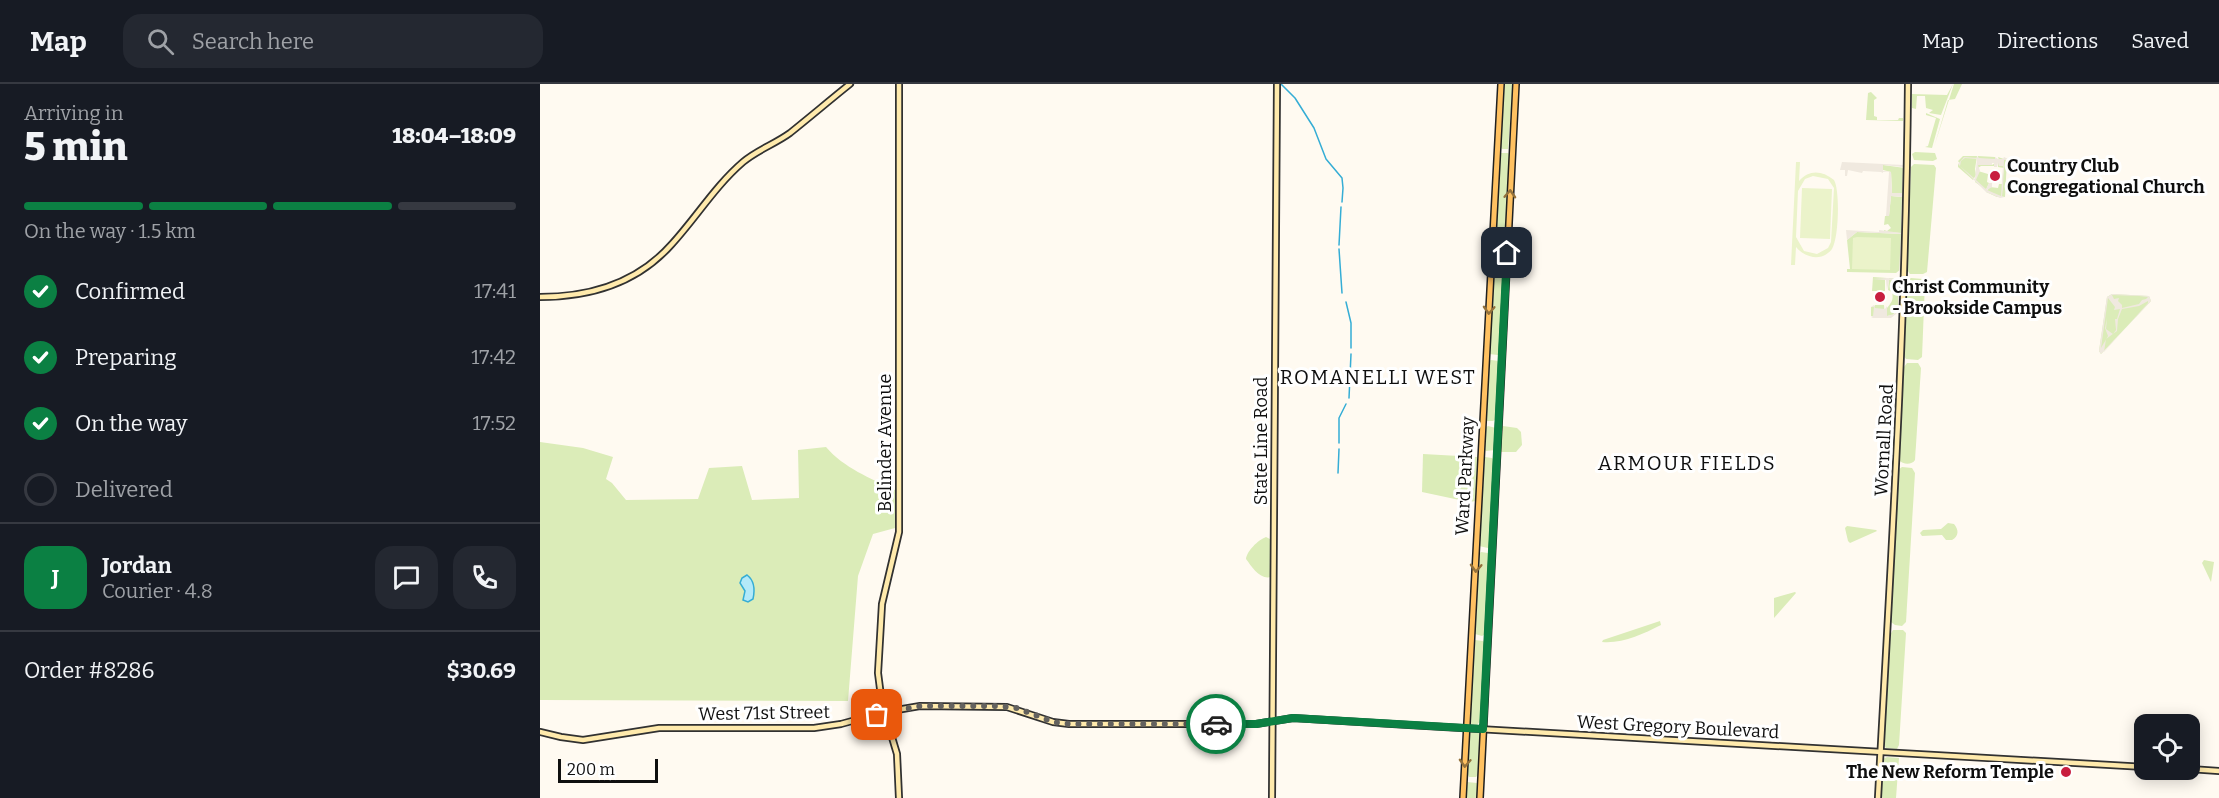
<!DOCTYPE html>
<html lang="en">
<head>
<meta charset="utf-8">
<style>
  body { margin:0; font-family:Bitter,serif; background:#242831; color:#f1f3f6; height:100vh; display:flex; flex-direction:column; font-size:22px; white-space:nowrap }
  * { box-sizing:border-box; margin:0 }
  p { font-size:20px; color:#9ea1a6 }
  .icon { flex:none; width:33px; height:33px; fill:none; stroke:currentColor; stroke-width:2; stroke-linecap:round; stroke-linejoin:round }
  .map { position:relative; flex:1; overflow:hidden }
  .drawer { display:flex; flex-direction:column; background:#171b24; width:540px }
  .drawer>* { flex:none }
  .fabs { position:absolute; left:1594px; top:630px; display:grid; gap:12px }
  .fabs a { display:grid; place-items:center; width:66px; height:66px; border-radius:12px; background:#171b24; box-shadow:0 3px 15px #0003; font-size:30px }
  .scale { position:absolute; left:18px; bottom:15px; width:100px; box-sizing:border-box; padding-left:6px; border:3px solid #0f0f0f; border-top:0; font-size:16px; line-height:21px; white-space:nowrap; color:#0f0f0f; -webkit-text-stroke:4px #fff; paint-order:stroke }
  .pin { position:absolute; display:grid; place-items:center; width:51px; height:51px; color:#fff; margin:-26px; border-radius:12px; box-shadow:0 3px 9px #0006 }
  .courier { position:absolute; display:grid; place-items:center; width:60px; height:60px; margin:-30px; border:4px solid #0b8043; border-radius:50%; background:#fff; color:#222; box-shadow:0 2px 8px #0007 }
  .head em { font-style:normal; font-weight:800 }
  .head div { display:flex; flex-direction:column-reverse }
  .head { display:flex; align-items:center; justify-content:space-between; height:102px; padding:0 24px }
  h1 { font-size:39px; font-weight:800; line-height:45px }
  .bar { display:grid; grid-template-columns:repeat(4,1fr); gap:9px 6px; align-content:center; height:72px; padding:0 24px }
  .bar i { height:8px; border-radius:4px; background:#363941 }
  .bar .current { background:#0b8043 }
  .bar p { grid-column:span 4 }
  .line { display:flex; align-items:center; gap:15px; padding:0 24px; border-top:2px solid #363941 }
  .line div { flex:1 }
  .round { display:grid; place-items:center; flex:none; width:63px; height:63px; border-radius:18px; background:#242831 }
  ol { padding:0 24px; list-style:none }
  li { display:flex; align-items:center; gap:18px; height:66px }
  li p { margin-inline-start:auto }
  li .icon { padding:6px; border-radius:50%; background:#0b8043; color:#fff; stroke-width:4 }
  li:last-child { color:#9ea1a6 }
  li i { width:33px; height:33px; border:3px solid #363941; border-radius:50% }
  header { display:flex; align-items:center; gap:36px; box-sizing:border-box; height:84px; padding:0 30px; background:#171b24; border-bottom:2px solid #363941 }
  header strong { font-size:28px }
  nav { display:flex; gap:33px; margin-inline-start:auto; font-size:21px }
  .search { width:420px; height:54px; background:#242831; display:flex; align-items:center; gap:15px; box-sizing:border-box; padding:0 21px; border-radius:18px; color:#9ea1a6; font-size:22px }
  main { display:flex; flex:1; min-height:0 }
  .map>svg:first-child { display:block }
  .green { fill:#dbecb8 }
  .pitch { fill:#ebf3ca; fill-rule:evenodd }
  .plaza { fill:#f0e9df; fill-rule:evenodd }
  .water { fill:#b3e9f9; stroke:#35add5; stroke-width:1.5 }
  .lines { fill:none; stroke-linecap:round; stroke-linejoin:round }
  .stream { stroke:#35add5; stroke-width:1.5 }
  .secondary-casing { stroke:#313131; stroke-width:8 }
  .primary-casing { stroke:#202020; stroke-width:8 }
  .secondary { stroke:#ffeaac; stroke-width:4.5 }
  .primary { stroke:#ffc161; stroke-width:5 }
  .oneway { stroke:#93713c }
  .done { stroke:#63615e; stroke-width:6; stroke-dasharray:0 10.8 }
  .route { stroke:#0b8043; stroke-width:8 }
  .poi-dot { fill:#c81e3f; stroke:#fff; stroke-width:2 }
  .labels { text-anchor:middle; stroke-width:6; stroke-linejoin:round; paint-order:stroke }
  .poi-label { font-size:18px; font-weight:bold; fill:#0f0f0f; stroke:#fff; text-anchor:start }
  .street-label { font-size:18px; fill:#0f0f0f; stroke:#fff }
  .neighbourhood-label { font-size:20px; letter-spacing:1.5px; fill:#0f0f0f; stroke:#fff }
</style>
</head>
<body>
<header>
<strong>Map</strong>
<div class="search"><svg class="icon" aria-label="search" viewBox="0 0 24 24"><circle cx="10" cy="10" r="6"/><path d="M15 15l6 6"/></svg>Search here</div>
<nav><a>Map</a><a>Directions</a><a>Saved</a></nav>
</header>
<main>
<section class="drawer">
<div class="head"><div><h1>5 min</h1><p>Arriving in</p></div><em>18:04–18:09</em></div>
<div class="bar"><i class="current"></i><i class="current"></i><i class="current"></i><i></i><p>On the way · 1.5 km</p></div>
<ol>
<li><svg class="icon" aria-label="check" viewBox="0 0 24 24"><path d="M5 12l5 5 9-10"/></svg>Confirmed<p>17:41</p></li>
<li><svg class="icon" aria-label="check" viewBox="0 0 24 24"><path d="M5 12l5 5 9-10"/></svg>Preparing<p>17:42</p></li>
<li><svg class="icon" aria-label="check" viewBox="0 0 24 24"><path d="M5 12l5 5 9-10"/></svg>On the way<p>17:52</p></li>
<li><i></i>Delivered</li>
</ol>
<div class="line" style="height:108px"><b class="round" style="background:#0b8043;color:#fff">J</b><div><b>Jordan</b><p>Courier · 4.8</p></div><a class="round"><svg class="icon" aria-label="chat" viewBox="0 0 24 24"><path d="M4 5h16v11H9l-5 4z"/></svg></a><a class="round"><svg class="icon" aria-label="phone" viewBox="0 0 24 24"><path d="M5 4h4l2 5-3 2q2 4 5 5l2-3 5 2v4C11 20 4 13 5 4z"/></svg></a></div>
<div class="line" style="height:78px"><div>Order #8286</div><b>$30.69</b></div>
</section>
<div class="map">
<svg width="1679" height="714" viewBox="0 0 1679 714">
  <rect width="100%" height="100%" fill="#fffaf1"/>
  <g class="green">
    <polygon points="963,0 973,0 968,65 962,65 960,62"/>
    <polygon points="1413,0 1401,31 1389,29 1393,26 1386,24 1385,12 1377,12 1376,25 1372,24 1372,10 1407,11"/>
    <polygon points="1414,0 1422,0 1415,15 1408,16 1394,63"/>
    <polygon points="1331,8 1337,14 1334,16 1334,32 1337,33 1337,36 1358,36 1359,34 1363,34 1363,37 1326,36 1328,9"/>
    <polygon points="1386,29 1400,35 1392,64 1385,63 1388,62 1396,34 1386,31"/>
    <polygon points="1375,68 1395,69 1397,75 1393,77 1374,76 1372,70"/>
    <polygon points="961,69 968,69 970,71 965,168 962,170 954,168 960,71"/>
    <polygon points="1423,72 1437,72 1435,85 1436,91 1433,96 1418,83 1418,80 1420,80 1418,77"/>
    <polygon points="1438,72 1455,73 1455,75 1452,75 1452,81 1455,79 1454,82 1441,82 1438,84"/>
    <polygon points="1458,73 1467,76 1465,113 1457,113 1446,108 1450,103 1458,104 1459,100 1462,100 1464,84 1458,83 1458,79 1460,79"/>
    <polygon points="1374,80 1394,81 1396,84 1387,188 1383,190 1370,190 1367,186 1371,83"/>
    <polygon points="1343,81 1365,84 1364,109 1352,109 1351,88 1343,86"/>
    <polygon points="1438,87 1448,90 1447,98 1449,99 1446,106 1435,98"/>
    <polygon points="1351,112 1362,113 1361,185 1356,189 1307,188 1307,185 1310,185 1307,156 1317,148 1362,150 1362,149 1344,148 1344,146 1347,147 1351,144 1348,140 1344,141 1345,132 1349,132"/>
    <polygon points="956,175 963,175 964,179 960,269 958,271 949,270 954,176"/>
    <polygon points="1333,193 1347,194 1345,196 1345,207 1332,207"/>
    <path d="M1349,194L1359,195L1360,198L1359,225L1358,223L1353,231L1347,232V224C1351,219 1354,216 1352,208L1348,206Z"/>
    <polygon points="1371,194 1383,195 1385,198 1382,273 1378,276 1366,275 1364,272 1367,197"/>
    <polygon points="1572,210 1609,212 1611,217 1561,270 1559,267 1567,213"/>
    <polygon points="1335,221 1344,221 1345,234 1331,232 1331,223 1334,223"/>
    <polygon points="951,276 959,277 956,335 953,337 947,337 946,334 949,277"/>
    <path d="M1367,279H1378L1381,284L1375,376C1372,381 1363,381 1359,376L1364,283Z"/>
    <polygon points="948,342 956,344 955,366 946,367 944,365 945,344"/>
    <polygon points="963,342 977,344 981,348 982,361 976,368 960,368 961,343"/>
    <path d="M0,358L43,364L73,373L66,395L72,399L86,416L158,415L169,384L202,382L212,416L259,414L258,366L286,363C304,384 330,394 355,406V444L333,450L318,492L308,617L0,616Z"/>
    <polygon points="883,370 937,373 936,417 929,418 882,408"/>
    <polygon points="945,373 952,374 954,376 950,462 948,464 939,462"/>
    <polygon points="1362,383 1372,384 1375,389 1366,538 1362,542 1355,541 1351,538 1358,386"/>
    <path d="M1408,439L1414,440C1419,446 1419,452 1412,456H1406L1402,451L1382,452L1380,449L1383,446L1401,445Z"/>
    <polygon points="1307,442 1336,446 1337,447 1310,459 1308,457 1305,444"/>
    <path d="M726,453L732,456V490L731,493C720,496 712,483 706,475C707,467 718,456 726,453Z"/>
    <polygon points="941,468 948,469 949,471 945,550 942,552 935,550 939,470"/>
    <polygon points="1664,476 1674,478 1671,498 1662,479"/>
    <polygon points="1255,508 1256,509 1234,534 1234,514"/>
    <path d="M1120,537L1121,541C1103,550 1082,560 1062,558L1063,556Z"/>
    <polygon points="1353,546 1363,546 1366,549 1359,661 1357,665 1346,664 1344,661 1350,551"/>
    <polygon points="935,556 943,557 945,560 941,636 937,641 931,640 930,638"/>
    <polygon points="931,648 939,649 940,651 938,691 936,693 929,693 928,691 929,652"/>
    <polygon points="1347,673 1359,674 1356,714 1341,714 1343,675"/>
    <polygon points="927,698 937,699 937,714 926,714"/>
  </g>
  <g class="pitch">
    <path d="M1256,78H1260L1259,97C1269,86 1281,86 1294,96C1300,106 1299,154 1292,165C1282,178 1265,174 1256,163L1255,181H1251ZM1273,92L1288,95L1294,104L1291,158L1288,164L1277,170L1264,167L1256,153L1258,107L1265,95Z"/>
    <polygon points="1262,104 1292,105 1290,155 1260,154"/>
    <polygon points="1317,153 1351,154 1350,186 1312,185 1313,154"/>
  </g>
  <g class="plaza">
    <path d="M1437,72L1439,74L1455,75V73L1458,75H1463L1464,73L1468,75L1464,76L1463,104L1462,112L1465,113L1460,114L1446,108L1418,80L1424,73L1437,74ZM1425,74L1437,75L1435,95L1420,82L1421,77ZM1452,79H1454V83H1457L1458,79L1459,82H1463L1461,112L1447,106L1452,103V99H1449L1446,105L1436,96L1440,87L1438,81H1452Z"/>
    <path d="M1302,78L1364,81L1361,185L1359,188L1361,150L1317,148L1307,156L1306,146L1339,148V146L1361,149L1362,113L1351,112L1349,132H1346L1349,88H1343V89L1341,88L1323,87L1322,89L1308,86L1307,92H1305V86H1300ZM1343,81L1363,83L1362,109H1352L1351,88L1343,87Z"/>
    <polygon points="1347,194 1359,195 1360,197 1359,225 1356,230 1351,234 1333,234 1331,233 1333,232 1334,223 1331,223 1334,221 1335,224 1345,225 1347,222 1347,232 1354,230 1358,224 1358,197 1349,196 1347,206 1346,196 1332,195"/>
    <path d="M1572,210L1609,212L1611,217L1561,270L1559,267L1567,213ZM1572,211L1599,212L1608,213L1606,215L1602,216L1599,220L1582,224V221L1578,217L1579,214L1574,215ZM1568,214L1575,223L1574,226L1580,225L1577,235H1575L1576,246L1573,250L1566,245L1567,234L1565,244L1568,252L1561,264ZM1608,217V219L1564,268L1566,255L1577,247L1578,235L1582,225L1599,222Z"/>
  </g>
  <path class="water" d="M207,491C215,497 215,506 213,515L208,518L203,516L205,507L200,499L202,494Z"/>
  <g class="lines">
    <g class="stream">
      <polyline points="741,0 755,14 774,44 786,75 802,94 803,104 802,118"/>
      <polyline points="799,161 801,123"/>
      <polyline points="799,165 802,209"/>
      <polyline points="806,218 811,239 811,264"/>
      <polyline points="809,314 811,270"/>
      <polyline points="799,359 799,334 806,320"/>
      <polyline points="798,389 799,365"/>
    </g>
    <defs>
      <g id="secondary">
        <path d="M0,213C50,213 97,199 131,161C156,134 175,102 203,78C217,66 235,60 250,49C270,33 290,16 310,0"/>
        <polyline points="0,648 21,653 43,656 119,644 274,644 301,640 345,628 380,622 467,623 513,638 529,640 716,640 753,634 869,641 1605,683"/>
        <polyline points="1650,685 1679,687"/>
        <polyline points="359,714 357,670 342,620 338,589 342,520 359,448 359,0"/>
        <polyline points="732,714 737,0"/>
        <path d="M1338,714C1351,476 1366,238 1368,0"/>
      </g>
      <g id="primary">
        <polyline points="923,714 961,0"/>
        <polyline points="940,714 976,0"/>
      </g>
    </defs>
    <use href="#secondary" class="secondary-casing"/>
    <use href="#primary" class="primary-casing"/>
    <use href="#secondary" class="secondary"/>
    <use href="#primary" class="primary"/>
  </g>
  <defs><path id="oneway-chevron" d="M-2-3.5L2.5 0L-2 3.5" fill="none" stroke-width="1.6" stroke-linecap="round" stroke-linejoin="round" transform="scale(1.5)"/></defs>
  <g class="oneway">
    <use href="#oneway-chevron" transform="translate(970 110) rotate(-87)"/>
    <use href="#oneway-chevron" transform="translate(949 226) rotate(93)"/>
    <use href="#oneway-chevron" transform="translate(936 484) rotate(93)"/>
    <use href="#oneway-chevron" transform="translate(925 679) rotate(93)"/>
  </g>
  <g class="lines">
    <polyline class="done" points="337,631 380,622 457,622 477,624 513,638 529,640 676,640"/>
    <polyline class="route" points="676,640 716,640 753,634 943,645 967,169"/>
  </g>
  <g class="poi-dot">
    <circle cx="1455" cy="92" r="6"/>
    <circle cx="1340" cy="213" r="6"/>
    <circle cx="1526" cy="688" r="6"/>
  </g>
  <g class="labels">
    <g class="poi-label">
      <text x="1467" y="88">Country Club<tspan x="1467" dy="21">Congregational Church</tspan></text>
      <text x="1352" y="209">Christ Community<tspan x="1352" dy="21">- Brookside Campus</tspan></text>
      <text x="1514" y="694" text-anchor="end">The New Reform Temple</text>
    </g>
    <g class="street-label">
      <text transform="translate(1344 356) rotate(-87)" y="6">Wornall Road</text>
      <text transform="translate(721 357) rotate(-90)" y="6">State Line Road</text>
      <text transform="translate(345 359) rotate(-90)" y="6">Belinder Avenue</text>
      <text transform="translate(925 392) rotate(-87)" y="6">Ward Parkway</text>
      <text transform="translate(224 629) rotate(-1)" y="6">West 71st Street</text>
      <text transform="translate(1138 643) rotate(3)" y="6">West Gregory Boulevard</text>
    </g>
    <g class="neighbourhood-label">
      <text x="838" y="300">ROMANELLI WEST</text>
      <text x="1147" y="386">ARMOUR FIELDS</text>
    </g>
  </g>
</svg>
<div class="fabs">
<a><svg class="icon" aria-label="locate" viewBox="0 0 24 24"><circle cx="12" cy="12" r="6"/><path d="M12 2v4M12 18v4M2 12h4M18 12h4"/></svg></a>
</div>
<div class="scale">200 m</div>
<div class="pin" style="left:337px;top:631px;background:#ea580c"><svg class="icon" aria-label="bag" viewBox="0 0 24 24"><path d="M5 8h14l-1 12H6zM9 8a3 3 0 0 1 6 0"/></svg></div>
<div class="pin" style="left:967px;top:169px;background:#1f2937"><svg class="icon" aria-label="home" viewBox="0 0 24 24"><path d="M3 11l9-7 9 7M6 9v11h12V9"/></svg></div>
<div class="courier" style="left:676px;top:640px"><svg class="icon" aria-label="car" viewBox="0 0 24 24"><path d="M5 17H2v-5l4-1 3-4h7l3 4 3 1v5h-3M9 17h6M6 11h13"/><circle cx="7" cy="17" r="2"/><circle cx="17" cy="17" r="2"/></svg></div>
</div>
</main>
</body>
</html>
